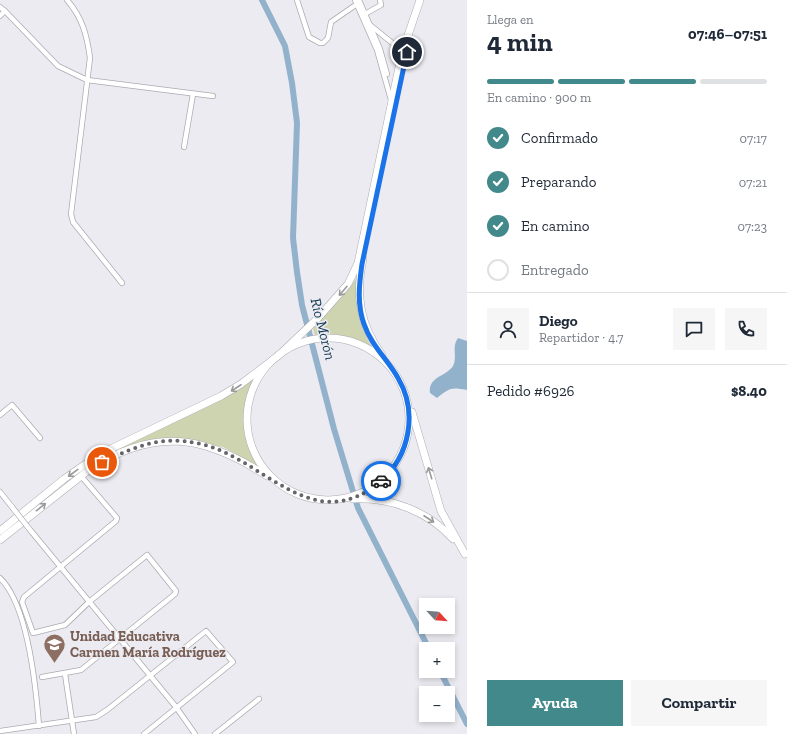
<!DOCTYPE html>
<html lang="es">
<head>
<meta charset="utf-8">
<style>
  body { margin:0; font-family:"Zilla Slab",serif; background:#f6f6f7; color:#1f2937; height:100vh; display:flex; flex-direction:column; font-size:15px; white-space:nowrap }
  * { box-sizing:border-box; margin:0 }
  p { font-size:13px; color:#747a83 }
  .icon { flex:none; width:22px; height:22px; fill:none; stroke:currentColor; stroke-width:2; stroke-linecap:round; stroke-linejoin:round }
  .map { position:relative; flex:1; overflow:hidden }
  .side { display:flex; flex-direction:column; background:#fff; width:320px }
  .side>* { flex:none }
  .needle { width:26px; rotate:116deg }
  .fabs { position:absolute; left:419px; top:598px; display:grid; gap:8px }
  .fabs a { display:grid; place-items:center; width:36px; height:36px; border-radius:0px; background:#fff; box-shadow:0 2px 6px #0003; font-size:20px }
  .pin { position:absolute; display:grid; place-items:center; width:34px; height:34px; color:#fff; margin:-17px; border:2px solid #fff; border-radius:50%; box-shadow:0 1px 4px #0007 }
  .courier { position:absolute; display:grid; place-items:center; width:40px; height:40px; margin:-20px; border:3px solid #1a73e8; border-radius:50%; background:#fff; color:#222; box-shadow:0 1px 5px #0007 }
  .headline em { font-style:normal; font-weight:700 }
  .headline div { display:flex; flex-direction:column-reverse }
  .headline { display:flex; align-items:center; justify-content:space-between; height:68px; padding:0 20px }
  h1 { font-size:26px; font-weight:700; line-height:30px }
  .bar { display:grid; grid-template-columns:repeat(4,1fr); gap:6px 4px; align-content:center; height:48px; padding:0 20px }
  .bar i { height:5px; border-radius:3px; background:#e0e1e3 }
  .bar .current { background:#41898a }
  .bar p { grid-column:span 4 }
  .line { display:flex; align-items:center; gap:10px; padding:0 20px; border-top:1px solid #e0e1e3 }
  .line div { flex:1 }
  .round { display:grid; place-items:center; flex:none; width:42px; height:42px; border-radius:0px; background:#f6f6f7 }
  ol { padding:0 20px; list-style:none }
  li { display:flex; align-items:center; gap:12px; height:44px }
  li p { margin-inline-start:auto }
  li .icon { padding:4px; border-radius:50%; background:#41898a; color:#fff; stroke-width:4 }
  li:last-child { color:#747a83 }
  li i { width:22px; height:22px; border:2px solid #e0e1e3; border-radius:50% }
  .primary-button { display:flex; gap:8px; margin-top:auto; padding:8px 20px }
  .primary-button a { flex:1; height:46px; border-radius:0px; background:#41898a; color:#fff; font-size:16px; font-weight:700; line-height:46px; text-align:center }
  .primary-button a+a { background:#f6f6f7; color:#1f2937 }
  main { display:flex; flex:1; min-height:0 }
  .map>svg:first-child { display:block }
  .green { fill:#ced3b0 }
  .water { fill:#92b2cb }
  .lines { fill:none; stroke-linecap:round; stroke-linejoin:round }
  .river { stroke:#92b2cb; stroke-width:6 }
  .minor-casing { stroke:#ababb1; stroke-width:6 }
  .highway-casing { stroke:#ababb1; stroke-width:8 }
  .minor { stroke:#fff; stroke-width:4.5 }
  .highway { stroke:#fff; stroke-width:7 }
  .minor-bridge-casing { stroke:#ababb1; stroke-width:6; stroke-linecap:butt }
  .minor-bridge { stroke:#fff; stroke-width:4.5 }
  .oneway { stroke:#9a9a9b }
  .done { stroke:#66666a; stroke-width:4; stroke-dasharray:0 7.2 }
  .route { stroke:#1a73e8; stroke-width:5 }
  .labels { text-anchor:middle; stroke-width:3; stroke-linejoin:round; paint-order:stroke }
  .education-label { font-size:14px; font-weight:bold; fill:#785e54; stroke:#ebebf1; text-anchor:start }
  .water-label { font-size:15px; font-style:italic; fill:#0e3650; stroke:#ebebf1 }
</style>
</head>
<body>
<main>
<div class="map">
<svg width="467" height="734" viewBox="0 0 467 734">
  <rect width="100%" height="100%" fill="#ebebf1"/>
  <g class="green">
    <path d="M357,277C357,302 359,325 371,347L344,336H315L313,329L348,290Z"/>
    <path d="M254,378C240,412 238,436 261,468L223,447L175,438L99,460L98,459L218,401L238,390Z"/>
  </g>
  <path class="water" d="M458,338L467,341V390C450,387 450,388 437,398L430,393C428,376 446,377 453,366C458,357 451,347 458,338Z"/>
  <g class="lines">
    <g class="river">
      <polyline points="262,0 285,46 292,83 297,123 293,238 297,272 302,305 334,429 358,508 429,649"/>
      <polyline points="440,671 467,724"/>
    </g>
    <defs>
      <g id="minor">
        <path d="M67,0C82,17 87,35 90,58L71,214L73,222L122,283"/>
        <polyline points="297,0 309,37 320,43 323,43 328,38 331,22 357,4"/>
        <polyline points="355,0 377,50 391,100"/>
        <polyline points="359,0 380,49 387,74"/>
        <polyline points="0,7 5,11 0,16"/>
        <polyline points="5,11 58,66 87,80 213,96"/>
        <polyline points="365,14 381,5 380,0"/>
        <polyline points="370,25 396,46 407,52"/>
        <polyline points="184,147 193,94"/>
        <polyline points="0,415 12,405 40,438"/>
        <polyline points="0,492 12,507"/>
        <polyline points="31,531 176,707 195,734"/>
        <path d="M0,578C28,605 36,687 39,726"/>
        <polyline points="65,674 74,734"/>
        <polyline points="42,677 81,670 175,594 176,591 147,555 89,602 65,625 33,633 22,602 24,597 116,521 117,518 81,476"/>
        <polyline points="0,731 96,717 107,710 206,631 233,662 144,734"/>
        <polyline points="215,734 259,699"/>
      </g>
      <g id="highway">
        <path d="M363,259C355,295 360,325 382,355"/>
        <circle cx="328" cy="419" r="81"/>
        <polyline points="412,412 441,511 465,554"/>
        <path d="M353,499C390,497 428,511 453,539"/>
        <polyline points="0,531 64,479 100,454 221,396 241,384 278,356 318,318 348,284 358,263 402,53 420,0"/>
        <path d="M0,540L90,469C155,427 204,435 267,476"/>
      </g>
    </defs>
    <use href="#minor" class="minor-casing"/>
    <use href="#highway" class="highway-casing"/>
    <use href="#minor" class="minor"/>
    <use href="#highway" class="highway"/>
    <defs>
      <polyline id="minor-bridge" points="12,507 31,531"/>
    </defs>
    <use href="#minor-bridge" class="minor-bridge-casing"/>
    <use href="#minor-bridge" class="minor-bridge"/>
  </g>
  <defs><path id="oneway-shaft" d="M-6 0H5M1.5-3L5.5 0L1.5 3" fill="none" stroke-width="1.6" stroke-linecap="round" stroke-linejoin="round"/></defs>
  <g class="oneway">
    <use href="#oneway-shaft" transform="translate(343 291) rotate(130)"/>
    <use href="#oneway-shaft" transform="translate(236 388) rotate(147)"/>
    <use href="#oneway-shaft" transform="translate(73 473) rotate(143)"/>
    <use href="#oneway-shaft" transform="translate(430 473) rotate(-107)"/>
    <use href="#oneway-shaft" transform="translate(41 507) rotate(-39)"/>
    <use href="#oneway-shaft" transform="translate(429 519) rotate(33)"/>
  </g>
  <g class="lines">
    <path class="done" d="M102,462C138,446 161,435 201,444C265,459 313,539 381,481"/>
    <path class="route" d="M381,481C410,455 418,412 398,378C388,360 371,345 364,324C357,304 359,285 362,264L407,52"/>
  </g>
  <defs>
    <symbol id="school-pin" viewBox="-11 -11 22 30"><path d="M0 17L-7.5 6A9.5 9.5 0 1 1 7.5 6Z" fill="#8d6e63" stroke="#ebebf1"/><path d="M0-5L7-2L0 1L-7-2ZM-4 1L0 2.5L4 1V4Q0 6-4 4Z" fill="#fff"/></symbol>
  </defs>
  <g fill-rule="evenodd">
    <use href="#school-pin" x="42" y="632" width="25" height="34"/>
  </g>
  <g class="labels">
    <g class="education-label">
      <text x="70" y="641">Unidad Educativa<tspan x="70" dy="16">Carmen María Rodríguez</tspan></text>
    </g>
    <g class="water-label">
      <text transform="translate(323 329) rotate(76)" y="5">Río Morón</text>
    </g>
  </g>
</svg>
<div class="fabs">
<a><svg class="needle" viewBox="-14 -14 28 28"><path d="M0-13l5 13h-10z" fill="#e53935"/><path d="M0 13l5-13h-10z" fill="#747a83"/></svg></a>
<a>+</a>
<a>−</a>
</div>
<div class="pin" style="left:102px;top:462px;background:#ea580c"><svg class="icon" aria-label="bag" viewBox="0 0 24 24"><path d="M5 8h14l-1 12H6zM9 8a3 3 0 0 1 6 0"/></svg></div>
<div class="pin" style="left:407px;top:52px;background:#1f2937"><svg class="icon" aria-label="home" viewBox="0 0 24 24"><path d="M3 11l9-7 9 7M6 9v11h12V9"/></svg></div>
<div class="courier" style="left:381px;top:481px"><svg class="icon" aria-label="car" viewBox="0 0 24 24"><path d="M5 17H2v-5l4-1 3-4h7l3 4 3 1v5h-3M9 17h6M6 11h13"/><circle cx="7" cy="17" r="2"/><circle cx="17" cy="17" r="2"/></svg></div>
</div>
<section class="side">
<div class="headline"><div><h1>4 min</h1><p>Llega en</p></div><em>07:46–07:51</em></div>
<div class="bar"><i class="current"></i><i class="current"></i><i class="current"></i><i></i><p>En camino · 900 m</p></div>
<ol>
<li><svg class="icon" aria-label="check" viewBox="0 0 24 24"><path d="M5 12l5 5 9-10"/></svg>Confirmado<p>07:17</p></li>
<li><svg class="icon" aria-label="check" viewBox="0 0 24 24"><path d="M5 12l5 5 9-10"/></svg>Preparando<p>07:21</p></li>
<li><svg class="icon" aria-label="check" viewBox="0 0 24 24"><path d="M5 12l5 5 9-10"/></svg>En camino<p>07:23</p></li>
<li><i></i>Entregado</li>
</ol>
<div class="line" style="height:72px"><a class="round"><svg class="icon" aria-label="person" viewBox="0 0 24 24"><circle cx="12" cy="8" r="4"/><path d="M4 21q1-7 8-7t8 7"/></svg></a><div><b>Diego</b><p>Repartidor · 4.7</p></div><a class="round"><svg class="icon" aria-label="chat" viewBox="0 0 24 24"><path d="M4 5h16v11H9l-5 4z"/></svg></a><a class="round"><svg class="icon" aria-label="phone" viewBox="0 0 24 24"><path d="M5 4h4l2 5-3 2q2 4 5 5l2-3 5 2v4C11 20 4 13 5 4z"/></svg></a></div>
<div class="line" style="height:52px"><div>Pedido #6926</div><b>$8.40</b></div>
<div class="primary-button"><a>Ayuda</a><a>Compartir</a></div>
</section>
</main>
</body>
</html>
